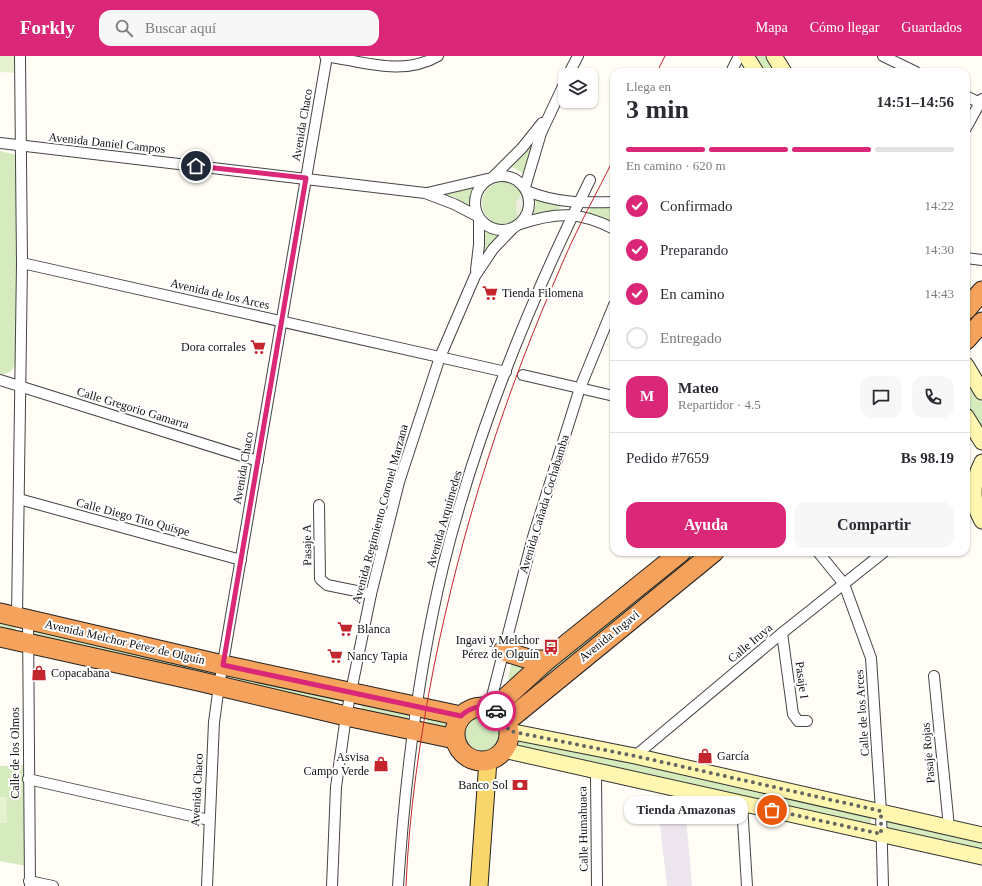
<!DOCTYPE html>
<html lang="es">
<head>
<meta charset="utf-8">
<style>
  body { margin:0; font-family:Georgia,serif; background:#f7f7f7; color:#2b2b33; height:100vh; display:flex; flex-direction:column; font-size:15px; white-space:nowrap }
  * { box-sizing:border-box; margin:0 }
  p { font-size:13px; color:#7c7c81 }
  .icon { flex:none; width:22px; height:22px; fill:none; stroke:currentColor; stroke-width:2; stroke-linecap:round; stroke-linejoin:round }
  .map { position:relative; flex:1; overflow:hidden }
  .drawer { position:absolute; left:610px; top:12px; width:360px; height:488px; display:flex; flex-direction:column; background:#fff; border-radius:12px; box-shadow:0 1px 3px #0004 }
  .drawer>* { flex:none }
  .tools { position:absolute; left:558px; top:12px; display:grid; gap:8px }
  .tools a { display:grid; place-items:center; width:40px; height:40px; border-radius:8px; background:#fff; box-shadow:0 1px 3px #0004; font-size:20px }
  .pin { position:absolute; display:grid; place-items:center; width:34px; height:34px; color:#fff; margin:-17px; border:2px solid #fff; border-radius:50%; box-shadow:0 1px 4px #0007 }
  .courier { position:absolute; display:grid; place-items:center; width:40px; height:40px; margin:-20px; border:3px solid #db2777; border-radius:50%; background:#fff; color:#222; box-shadow:0 1px 5px #0007 }
  .bubble { position:absolute; height:28px; border-radius:12px; background:#fff; box-shadow:0 1px 3px #0004; font-size:13px; font-weight:700; line-height:28px; text-align:center }
  .overview em { font-style:normal; font-weight:700 }
  .overview div { display:flex; flex-direction:column-reverse }
  .overview { display:flex; align-items:center; justify-content:space-between; height:68px; padding:0 16px }
  h1 { font-size:26px; font-weight:700; line-height:30px }
  .bar { display:grid; grid-template-columns:repeat(4,1fr); gap:6px 4px; align-content:center; height:48px; padding:0 16px }
  .bar i { height:5px; border-radius:3px; background:#e1e1e2 }
  .bar .selected { background:#db2777 }
  .bar p { grid-column:span 4 }
  .line { display:flex; align-items:center; gap:10px; padding:0 16px; border-top:1px solid #e1e1e2 }
  .line div { flex:1 }
  .round { display:grid; place-items:center; flex:none; width:42px; height:42px; border-radius:12px; background:#f7f7f7 }
  ol { padding:0 16px; list-style:none }
  li { display:flex; align-items:center; gap:12px; height:44px }
  li p { margin-inline-start:auto }
  li .icon { padding:4px; border-radius:50%; background:#db2777; color:#fff; stroke-width:4 }
  li:last-child { color:#7c7c81 }
  li i { width:22px; height:22px; border:2px solid #e1e1e2; border-radius:50% }
  .action { display:flex; gap:8px; margin-top:auto; padding:8px 16px }
  .action a { flex:1; height:46px; border-radius:12px; background:#db2777; color:#fff; font-size:16px; font-weight:700; line-height:46px; text-align:center }
  .action a+a { background:#f7f7f7; color:#2b2b33 }
  header { display:flex; align-items:center; gap:24px; box-sizing:border-box; height:56px; padding:0 20px; background:#db2777; color:#fff }
  header strong { font-size:19px }
  nav { display:flex; gap:22px; margin-inline-start:auto; font-size:14px }
  .search { width:280px; height:36px; background:#f7f7f7; display:flex; align-items:center; gap:10px; box-sizing:border-box; padding:0 14px; border-radius:12px; color:#7c7c81; font-size:15px }
  .map>svg:first-child { display:block }
  .industrial { fill:#eee6ef }
  .green { fill:#d5ebbd }
  .pitch { fill:#e6f2cf }
  .plaza { fill:#f1ede2 }
  .lines { fill:none; stroke-linecap:round; stroke-linejoin:round }
  .street-casing { stroke:#444; stroke-width:12 }
  .secondary-casing { stroke:#333; stroke-width:17 }
  .primary-casing { stroke:#222; stroke-width:19 }
  .highway-casing { stroke:#222; stroke-width:21 }
  .street { stroke:#fff; stroke-width:10 }
  .secondary { stroke:#fff6b0; stroke-width:15 }
  .primary { stroke:#f9d66b; stroke-width:17 }
  .highway { stroke:#f5a25d; stroke-width:19 }
  .tram { stroke:#c4262e; stroke-width:1 }
  .done { stroke:#646461; stroke-width:4; stroke-dasharray:0 7.2 }
  .route { stroke:#db2777; stroke-width:5 }
  .labels { text-anchor:middle; stroke-width:4; stroke-linejoin:round; paint-order:stroke }
  .street-label { font-size:12px; fill:#111; stroke:#fff }
  .poi-label { font-size:12px; fill:#111; stroke:#fff; text-anchor:start }
</style>
</head>
<body>
<header>
<strong>Forkly</strong>
<div class="search"><svg class="icon" aria-label="search" viewBox="0 0 24 24"><circle cx="10" cy="10" r="6"/><path d="M15 15l6 6"/></svg>Buscar aquí</div>
<nav><a>Mapa</a><a>Cómo llegar</a><a>Guardados</a></nav>
</header>
<div class="map">
<svg width="982" height="830" viewBox="0 0 982 830">
  <rect width="100%" height="100%" fill="#fffdf5"/>
  <polygon class="industrial" points="657,743 685,749 692,830 667,830"/>
  <g class="green">
    <polygon points="752,0 768,0 778,16 761,16"/>
    <polygon points="535,81 525,118 508,109"/>
    <path d="M0,95L17,99L18,104L16,301C15,311 12,319 0,318Z"/>
    <circle cx="503" cy="147" r="21"/>
    <polygon points="476,127 470,139 469,150 455,141 435,137"/>
    <polygon points="536,142 562,152 534,159"/>
    <polygon points="614,151 614,167 588,157 591,152"/>
    <polygon points="484,173 499,178 482,201"/>
    <path d="M966,216C973,226 972,233 966,244Z"/>
    <polygon points="966,321 982,347 982,370 977,369 966,350"/>
    <polygon points="694,496 703,496 508,652 524,633"/>
    <polygon points="0,564 16,569 15,576 0,575"/>
    <polygon points="33,574 208,612 207,619 33,580"/>
    <polygon points="512,606 527,610 511,626 508,623"/>
    <polygon points="238,621 334,640 333,647 237,627"/>
    <polygon points="364,647 409,656 407,666 362,655 361,650"/>
    <polygon points="427,660 448,664 450,668 449,672 426,670"/>
    <circle cx="482" cy="678" r="17"/>
    <polygon points="521,680 871,760 871,769 515,691"/>
    <polygon points="23,709 26,810 0,805 0,710"/>
    <polygon points="886,763 982,785 982,795 888,773"/>
  </g>
  <g class="pitch">
    <polygon points="0,0 16,0 16,17 0,16"/>
    <rect x="0" y="741" width="7" height="26"/>
  </g>
  <polygon class="plaza" points="521,138 523,149 518,161 516,153 517,145"/>
  <g class="lines">
    <defs>
      <g id="street">
        <path d="M325,0C362,5 402,21 438,0"/>
        <polyline points="883,0 916,16"/>
        <polyline points="731,16 739,0"/>
        <polyline points="568,19 578,0"/>
        <polyline points="966,40 982,48"/>
        <polyline points="966,72 982,43"/>
        <polyline points="0,87 425,137 454,148 477,160"/>
        <circle cx="502" cy="147" r="27"/>
        <polyline points="493,121 522,92 542,67"/>
        <polyline points="525,131 541,77 565,26"/>
        <path d="M527,135C556,147 583,147 614,146"/>
        <polyline points="427,137 487,123"/>
        <path d="M520,168C556,156 580,155 614,173"/>
        <polyline points="966,202 982,204"/>
        <polyline points="22,207 506,316"/>
        <polyline points="476,214 479,189 479,163"/>
        <polyline points="523,319 614,340"/>
        <polyline points="0,324 258,405"/>
        <polyline points="19,443 241,504"/>
        <polyline points="319,449 320,523 327,529 371,538"/>
        <polyline points="818,496 844,528 871,602 881,755 883,830"/>
        <polyline points="17,561 22,207 20,0"/>
        <polyline points="28,563 30,830"/>
        <polyline points="782,577 793,658 798,665 807,665"/>
        <polyline points="934,620 949,771"/>
        <polyline points="489,652 533,481 580,332 614,249"/>
        <polyline points="635,700 782,577 884,496"/>
        <polyline points="596,716 597,830"/>
        <polyline points="28,723 209,764"/>
        <polyline points="742,748 747,830"/>
        <polyline points="29,825 53,830"/>
        <polyline points="207,830 214,666 219,630 327,0"/>
        <polyline points="332,830 336,731 346,660 371,538 399,426 440,301 475,220 493,193 513,172"/>
        <path d="M398,830C405,723 418,615 443,511C476,377 529,247 590,124"/>
      </g>
      <g id="secondary">
        <polyline points="746,0 756,16"/>
        <polyline points="774,0 784,16"/>
        <polyline points="966,309 982,336"/>
        <polyline points="966,360 982,386"/>
        <path d="M982,406C972,426 971,446 982,465"/>
        <polyline points="509,675 635,700 982,779"/>
        <polyline points="503,694 982,801"/>
      </g>
      <polyline id="primary" points="479,830 488,704"/>
      <g id="highway">
        <polyline points="966,254 982,235"/>
        <polyline points="966,284 982,266"/>
        <polyline points="0,557 223,609 461,660"/>
        <polyline points="0,581 198,625 346,660 455,683"/>
        <polyline points="503,595 532,604 547,604"/>
        <circle cx="482" cy="678" r="27"/>
        <polyline points="493,653 547,604 681,496"/>
        <polyline points="506,666 714,496"/>
      </g>
    </defs>
    <use href="#street" class="street-casing"/>
    <use href="#secondary" class="secondary-casing"/>
    <use href="#primary" class="primary-casing"/>
    <use href="#highway" class="highway-casing"/>
    <use href="#street" class="street"/>
    <use href="#secondary" class="secondary"/>
    <use href="#primary" class="primary"/>
    <use href="#highway" class="highway"/>
    <g class="tram">
      <polyline points="657,16 665,0"/>
      <path d="M406,830C409,756 420,682 434,610C462,471 505,337 562,208C577,172 597,137 614,102"/>
    </g>
  </g>
  <g class="lines">
    <polyline class="done" points="496,655 504,663 509,675 635,700 881,755 881,778 772,754"/>
    <path class="route" d="M196,110L306,122L223,609L461,660C471,650 484,648 496,655"/>
  </g>
  <defs>
    <symbol id="supermarket-bare" viewBox="-9 -9 18 18"><path d="M-6-5.5h2.5l.6 2H6L4.5 2H-2.5L-4.4-4H-6ZM-1.5 3.2a1.3 1.3 0 1 0 .1 0ZM3 3.2a1.3 1.3 0 1 0 .1 0Z" fill="#c4262e" stroke="#fff" stroke-width="2.5" paint-order="stroke"/></symbol>
    <symbol id="bus-bare" viewBox="-9 -9 18 18"><path d="M-5-6H5V4H4V6H2V4H-2V6H-4V4H-5ZM-3.5-4V0h7V-4ZM-3.5 1.2v1.5H-2V1.2ZM2 1.2v1.5H3.5V1.2Z" fill="#c4262e" stroke="#fff" stroke-width="2.5" paint-order="stroke"/></symbol>
    <symbol id="shop-bare" viewBox="-9 -9 18 18"><path d="M-5-2.5h2.3a2.7 3.5 0 0 1 5.4 0H5L5.5 6h-11ZM-1.5-2.5h3a1.5 2.3 0 0 0-3 0Z" fill="#c4262e" stroke="#fff" stroke-width="2.5" paint-order="stroke"/></symbol>
    <symbol id="bank-bare" viewBox="-9 -9 18 18"><path d="M-6-4H6V4H-6ZM0-2.3a2.3 2.3 0 1 0 0 4.6a2.3 2.3 0 1 0 0-4.6Z" fill="#c4262e" stroke="#fff" stroke-width="2.5" paint-order="stroke"/></symbol>
  </defs>
  <g fill-rule="evenodd">
    <use href="#supermarket-bare" x="479" y="226" width="22" height="22"/>
    <use href="#supermarket-bare" x="247" y="280" width="22" height="22"/>
    <use href="#supermarket-bare" x="334" y="562" width="22" height="22"/>
    <use href="#bus-bare" x="540" y="580" width="22" height="22"/>
    <use href="#supermarket-bare" x="324" y="589" width="22" height="22"/>
    <use href="#shop-bare" x="28" y="606" width="22" height="22"/>
    <use href="#shop-bare" x="694" y="689" width="22" height="22"/>
    <use href="#shop-bare" x="370" y="697" width="22" height="22"/>
    <use href="#bank-bare" x="509" y="718" width="22" height="22"/>
  </g>
  <g class="labels">
    <g class="street-label">
      <text transform="translate(302 69) rotate(-80)" y="4">Avenida Chaco</text>
      <text transform="translate(107 87) rotate(6)" y="4">Avenida Daniel Campos</text>
      <text transform="translate(220 238) rotate(13)" y="4">Avenida de los Arces</text>
      <text transform="translate(133 352) rotate(17)" y="4">Calle Gregorio Gamarra</text>
      <text transform="translate(243 412) rotate(-80)" y="4">Avenida Chaco</text>
      <text transform="translate(544 448) rotate(-73)" y="4">Avenida Cañada Cochabamba</text>
      <text transform="translate(380 458) rotate(-75)" y="4">Avenida Regimiento Coronel Marzana</text>
      <text transform="translate(133 461) rotate(15)" y="4">Calle Diego Tito Quispe</text>
      <text transform="translate(444 463) rotate(-74)" y="4">Avenida Arquímedes</text>
      <text transform="translate(307 489) rotate(-91)" y="4">Pasaje A</text>
      <text transform="translate(609 580) rotate(-39)" y="4">Avenida Ingavi</text>
      <text transform="translate(125 586) rotate(13)" y="4">Avenida Melchor Pérez de Olguín</text>
      <text transform="translate(750 587) rotate(-40)" y="4">Calle Iruya</text>
      <text transform="translate(802 624) rotate(82)" y="4">Pasaje I</text>
      <text transform="translate(862 657) rotate(-94)" y="4">Calle de los Arces</text>
      <text transform="translate(15 697) rotate(-90)" y="4">Calle de los Olmos</text>
      <text transform="translate(928 697) rotate(-95)" y="4">Pasaje Rojas</text>
      <text transform="translate(197 734) rotate(-87)" y="4">Avenida Chaco</text>
      <text transform="translate(583 773) rotate(-91)" y="4">Calle Humahuaca</text>
    </g>
    <g class="poi-label">
      <text x="502" y="241">Tienda Filomena</text>
      <text x="246" y="295" text-anchor="end">Dora corrales</text>
      <text x="357" y="577">Blanca</text>
      <text x="539" y="588" text-anchor="end">Ingavi y Melchor<tspan x="539" dy="14">Pérez de Olguín</tspan></text>
      <text x="347" y="604">Nancy Tapia</text>
      <text x="51" y="621">Copacabana</text>
      <text x="717" y="704">García</text>
      <text x="369" y="705" text-anchor="end">Asvisa<tspan x="369" dy="14">Campo Verde</tspan></text>
      <text x="508" y="733" text-anchor="end">Banco Sol</text>
    </g>
  </g>
</svg>
<div class="tools">
<a><svg class="icon" aria-label="layers" viewBox="0 0 24 24"><path d="M12 4l9 5-9 5-9-5zM3 14l9 5 9-5"/></svg></a>
</div>
<div class="pin" style="left:772px;top:754px;background:#ea580c"><svg class="icon" aria-label="bag" viewBox="0 0 24 24"><path d="M5 8h14l-1 12H6zM9 8a3 3 0 0 1 6 0"/></svg></div>
<div class="pin" style="left:196px;top:110px;background:#1f2937"><svg class="icon" aria-label="home" viewBox="0 0 24 24"><path d="M3 11l9-7 9 7M6 9v11h12V9"/></svg></div>
<div class="courier" style="left:496px;top:655px"><svg class="icon" aria-label="car" viewBox="0 0 24 24"><path d="M5 17H2v-5l4-1 3-4h7l3 4 3 1v5h-3M9 17h6M6 11h13"/><circle cx="7" cy="17" r="2"/><circle cx="17" cy="17" r="2"/></svg></div>
<div class="bubble" style="left:624px;top:740px;width:124px">Tienda Amazonas</div>
<section class="drawer">
<div class="overview"><div><h1>3 min</h1><p>Llega en</p></div><em>14:51–14:56</em></div>
<div class="bar"><i class="selected"></i><i class="selected"></i><i class="selected"></i><i></i><p>En camino · 620 m</p></div>
<ol>
<li><svg class="icon" aria-label="check" viewBox="0 0 24 24"><path d="M5 12l5 5 9-10"/></svg>Confirmado<p>14:22</p></li>
<li><svg class="icon" aria-label="check" viewBox="0 0 24 24"><path d="M5 12l5 5 9-10"/></svg>Preparando<p>14:30</p></li>
<li><svg class="icon" aria-label="check" viewBox="0 0 24 24"><path d="M5 12l5 5 9-10"/></svg>En camino<p>14:43</p></li>
<li><i></i>Entregado</li>
</ol>
<div class="line" style="height:72px"><b class="round" style="background:#db2777;color:#fff">M</b><div><b>Mateo</b><p>Repartidor · 4.5</p></div><a class="round"><svg class="icon" aria-label="chat" viewBox="0 0 24 24"><path d="M4 5h16v11H9l-5 4z"/></svg></a><a class="round"><svg class="icon" aria-label="phone" viewBox="0 0 24 24"><path d="M5 4h4l2 5-3 2q2 4 5 5l2-3 5 2v4C11 20 4 13 5 4z"/></svg></a></div>
<div class="line" style="height:52px"><div>Pedido #7659</div><b>Bs 98.19</b></div>
<div class="action"><a>Ayuda</a><a>Compartir</a></div>
</section>
</div>
</body>
</html>
